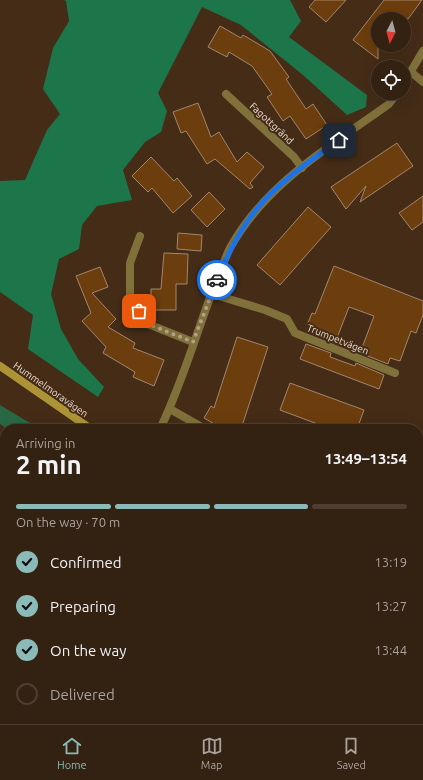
<!DOCTYPE html>
<html lang="en">
<head>
<meta charset="utf-8">
<style>
  body { margin:0; font-family:Ubuntu,sans-serif; background:#3b291a; color:#f1f3f6; height:100vh; display:flex; flex-direction:column; font-size:15px; white-space:nowrap }
  * { box-sizing:border-box; margin:0 }
  p { font-size:13px; color:#a9a39f }
  .icon { flex:none; width:22px; height:22px; fill:none; stroke:currentColor; stroke-width:2; stroke-linecap:round; stroke-linejoin:round }
  .map { position:relative; flex:1; overflow:hidden }
  .panel { position:absolute; left:0px; top:424px; width:423px; height:300px; display:flex; flex-direction:column; background:#332111; border-radius:16px 16px 0 0; box-shadow:0 4px 16px #0002,0 0 0 1px #4e3e31 }
  .panel>* { flex:none }
  .needle { width:26px; rotate:186deg }
  .fabs { position:absolute; left:371px; top:12px; display:grid; gap:8px }
  .fabs a { display:grid; place-items:center; width:40px; height:40px; border-radius:50%; background:#332111; box-shadow:0 4px 16px #0002,0 0 0 1px #4e3e31; font-size:20px }
  .pin { position:absolute; display:grid; place-items:center; width:34px; height:34px; color:#fff; margin:-17px; border-radius:8px; box-shadow:0 2px 6px #0006 }
  .courier { position:absolute; display:grid; place-items:center; width:40px; height:40px; margin:-20px; border:3px solid #1a73e8; border-radius:50%; background:#fff; color:#222; box-shadow:0 1px 5px #0007 }
  .summary em { font-style:normal; font-weight:600 }
  .summary div { display:flex; flex-direction:column-reverse }
  .summary { display:flex; align-items:center; justify-content:space-between; height:68px; padding:0 16px }
  h1 { font-size:26px; font-weight:600; line-height:30px }
  .bar { display:grid; grid-template-columns:repeat(4,1fr); gap:6px 4px; align-content:center; height:48px; padding:0 16px }
  .bar i { height:5px; border-radius:3px; background:#4e3e31 }
  .bar .on { background:#8bbbb9 }
  .bar p { grid-column:span 4 }
  ol { padding:0 16px; list-style:none }
  li { display:flex; align-items:center; gap:12px; height:44px }
  li p { margin-inline-start:auto }
  li .icon { padding:4px; border-radius:50%; background:#8bbbb9; color:#111; stroke-width:4 }
  li:last-child { color:#a9a39f }
  li i { width:22px; height:22px; border:2px solid #4e3e31; border-radius:50% }
  .dock { display:flex; justify-content:space-around; align-items:center; height:56px; border-top:1px solid #4e3e31; background:#332111; font-size:11px; color:#a9a39f }
  .dock a { display:grid; justify-items:center; gap:2px }
  .dock .on { color:#8bbbb9 }
  .map>svg:first-child { display:block }
  .green { fill:#286845 }
  .forest { fill:#1c7649 }
  .building { fill:#6c3d0d; stroke:#a3866e }
  .lines { fill:none; stroke-linecap:round; stroke-linejoin:round }
  .lane { stroke:#80713b; stroke-width:8 }
  .street { stroke:#80713b; stroke-width:8 }
  .secondary { stroke:#ac9436; stroke-width:8 }
  .done { stroke:#b29f8f; stroke-width:4; stroke-dasharray:0 7.2 }
  .route { stroke:#1a73e8; stroke-width:5 }
  .labels { text-anchor:middle; stroke-width:4; stroke-linejoin:round; paint-order:stroke }
  .street-label { font-size:10px; fill:#edddd0; stroke:#442c17 }
</style>
</head>
<body>
<div class="map">
<svg width="423" height="724" viewBox="0 0 423 724">
  <rect width="100%" height="100%" fill="#442c17"/>
  <polygon class="green" points="0,405 40,429 7,429 0,424"/>
  <g class="forest">
    <polygon points="64,0 290,0 301,21 289,37 367,95 366,107 347,115 303,75 241,25 202,7 158,93 167,111 161,132 145,142 123,170 132,200 97,206 82,225 79,249 59,259 51,294 61,329 78,359 104,387 98,397 28,349 33,315 0,292 0,181 25,180 47,130 60,114 43,89 53,48 69,21 66,1"/>
    <polygon points="357,719 383,719 383,720 381,724 360,724"/>
  </g>
  <g class="building">
    <polygon points="315,0 346,0 326,22 309,7"/>
    <polygon points="384,0 422,0 408,19 378,19 378,59 353,40"/>
    <polygon points="220,26 241,38 243,35 270,51 289,77 286,79 306,109 313,104 327,125 306,139 290,116 283,121 267,97 272,94 252,66 229,52 227,57 208,47"/>
    <polygon points="198,103 211,137 219,132 237,162 247,152 264,167 250,183 253,187 250,189 215,159 207,164 186,131 181,133 173,112"/>
    <polygon points="397,143 413,166 360,202 366,186 346,209 331,187"/>
    <polygon points="151,157 174,181 177,178 192,196 173,213 152,188 148,192 132,176"/>
    <polygon points="209,192 225,209 207,227 191,210"/>
    <polygon points="423,196 423,222 412,230 399,213"/>
    <polygon points="308,207 331,227 280,285 257,265"/>
    <polygon points="178,233 202,235 201,251 177,249"/>
    <polygon points="164,253 188,254 187,284 176,284 176,310 151,310 151,289 161,289"/>
    <polygon points="334,266 423,301 423,315 416,333 411,331 400,361 390,358 388,364 360,353 374,316 349,307 335,343 311,333 313,327 307,325 312,313 315,314"/>
    <polygon points="100,267 108,287 92,293 116,319 108,327 135,343 133,348 164,360 154,386 133,377 135,372 103,353 106,347 82,321 91,313 76,276"/>
    <polygon points="237,337 268,347 241,429 223,429 204,418 211,406 214,408"/>
    <polygon points="306,344 331,353 330,357 355,366 356,363 384,375 379,389 300,359"/>
    <polygon points="290,383 364,410 357,429 331,429 280,410"/>
  </g>
  <g class="lines">
    <g class="lane">
      <polyline points="170,409 205,429"/>
      <polyline points="415,719 417,724"/>
    </g>
    <g class="street">
      <polyline points="411,72 423,82"/>
      <polyline points="404,83 423,51"/>
      <polyline points="226,94 294,157 302,168"/>
      <polyline points="140,236 130,263 130,299 148,324 193,342"/>
      <polyline points="212,294 265,310 287,319 295,333 395,373"/>
      <path d="M160,429C183,382 197,330 216,282C221,270 225,258 230,248C265,184 332,145 389,104L397,93"/>
      <polyline points="0,511 5,503"/>
      <polyline points="0,576 5,576"/>
      <polyline points="0,666 5,666"/>
      <polyline points="54,724 54,719"/>
      <polyline points="194,724 208,719"/>
    </g>
    <g class="secondary">
      <polyline points="0,366 91,429"/>
      <polyline points="342,719 345,724"/>
    </g>
  </g>
  <g class="lines">
    <polyline class="done" points="139,311 148,324 193,342 217,280"/>
    <path class="route" d="M217,280C228,253 241,226 261,204C281,181 314,158 339,140"/>
  </g>
  <g class="labels">
    <g class="street-label">
      <text transform="translate(272 123) rotate(43)" y="4">Fagottgränd</text>
      <text transform="translate(338 339) rotate(22)" y="4">Trumpetvägen</text>
      <text transform="translate(51 389) rotate(35)" y="4">Hummelmoravägen</text>
    </g>
  </g>
</svg>
<div class="fabs">
<a><svg class="needle" viewBox="-14 -14 28 28"><path d="M0-13l5 13h-10z" fill="#e53935"/><path d="M0 13l5-13h-10z" fill="#a9a39f"/></svg></a>
<a><svg class="icon" aria-label="locate" viewBox="0 0 24 24"><circle cx="12" cy="12" r="6"/><path d="M12 2v4M12 18v4M2 12h4M18 12h4"/></svg></a>
</div>
<div class="pin" style="left:139px;top:311px;background:#ea580c"><svg class="icon" aria-label="bag" viewBox="0 0 24 24"><path d="M5 8h14l-1 12H6zM9 8a3 3 0 0 1 6 0"/></svg></div>
<div class="pin" style="left:339px;top:140px;background:#1f2937"><svg class="icon" aria-label="home" viewBox="0 0 24 24"><path d="M3 11l9-7 9 7M6 9v11h12V9"/></svg></div>
<div class="courier" style="left:217px;top:280px"><svg class="icon" aria-label="car" viewBox="0 0 24 24"><path d="M5 17H2v-5l4-1 3-4h7l3 4 3 1v5h-3M9 17h6M6 11h13"/><circle cx="7" cy="17" r="2"/><circle cx="17" cy="17" r="2"/></svg></div>
<section class="panel">
<div class="summary"><div><h1>2 min</h1><p>Arriving in</p></div><em>13:49–13:54</em></div>
<div class="bar"><i class="on"></i><i class="on"></i><i class="on"></i><i></i><p>On the way · 70 m</p></div>
<ol>
<li><svg class="icon" aria-label="check" viewBox="0 0 24 24"><path d="M5 12l5 5 9-10"/></svg>Confirmed<p>13:19</p></li>
<li><svg class="icon" aria-label="check" viewBox="0 0 24 24"><path d="M5 12l5 5 9-10"/></svg>Preparing<p>13:27</p></li>
<li><svg class="icon" aria-label="check" viewBox="0 0 24 24"><path d="M5 12l5 5 9-10"/></svg>On the way<p>13:44</p></li>
<li><i></i>Delivered</li>
</ol>
</section>
</div>
<nav class="dock">
<a class="on"><svg class="icon" aria-label="home" viewBox="0 0 24 24"><path d="M3 11l9-7 9 7M6 9v11h12V9"/></svg>Home</a>
<a><svg class="icon" aria-label="map" viewBox="0 0 24 24"><path d="M3 6l6-2 6 2 6-2v14l-6 2-6-2-6 2zM9 4v14M15 6v14"/></svg>Map</a>
<a><svg class="icon" aria-label="saved" viewBox="0 0 24 24"><path d="M7 4h10v16l-5-4-5 4z"/></svg>Saved</a>
</nav>
</body>
</html>
